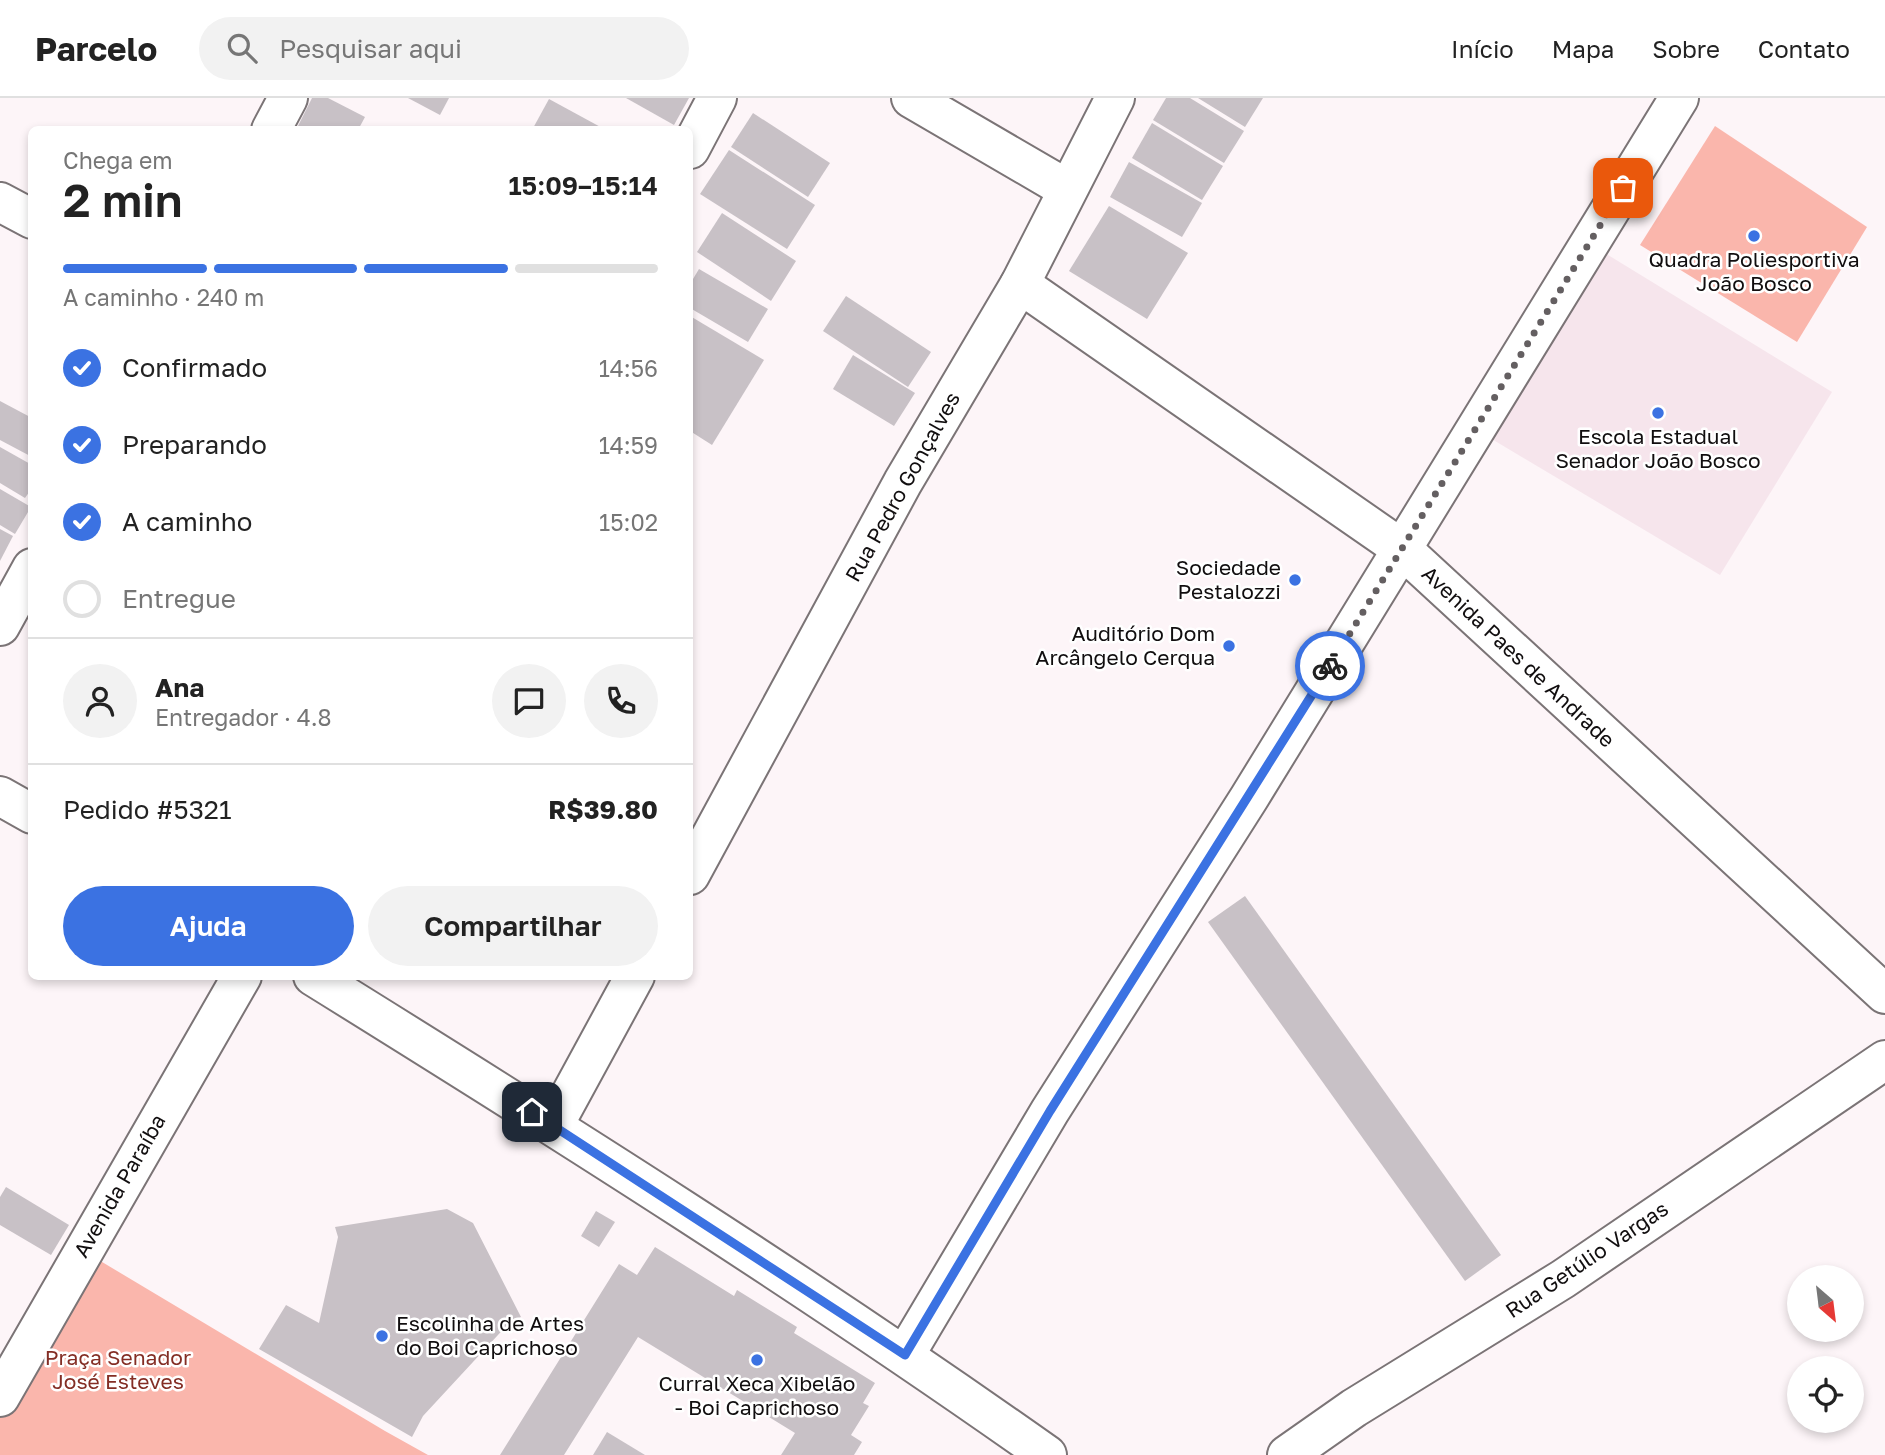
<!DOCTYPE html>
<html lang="pt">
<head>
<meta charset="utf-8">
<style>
  body { margin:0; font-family:"Golos Text",sans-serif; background:#f2f2f2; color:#222; height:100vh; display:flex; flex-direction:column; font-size:26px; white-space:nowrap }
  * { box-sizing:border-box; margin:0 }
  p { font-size:23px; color:#767676 }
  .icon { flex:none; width:38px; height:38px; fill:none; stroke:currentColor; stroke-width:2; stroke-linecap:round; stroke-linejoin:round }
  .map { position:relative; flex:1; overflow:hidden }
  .sheet { position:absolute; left:28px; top:28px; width:665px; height:854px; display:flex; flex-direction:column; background:#fff; border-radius:10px; box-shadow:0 4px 10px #0003 }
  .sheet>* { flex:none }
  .needle { width:46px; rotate:152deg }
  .fabs { position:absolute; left:1787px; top:1167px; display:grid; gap:14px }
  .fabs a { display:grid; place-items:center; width:77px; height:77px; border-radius:50%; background:#fff; box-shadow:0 4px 10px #0003; font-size:35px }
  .pin { position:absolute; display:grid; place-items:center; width:60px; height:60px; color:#fff; margin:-30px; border-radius:14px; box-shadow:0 4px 10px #0006 }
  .courier { position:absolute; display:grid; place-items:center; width:70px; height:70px; margin:-35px; border:5px solid #3b72e2; border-radius:50%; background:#fff; color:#222; box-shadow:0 2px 9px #0007 }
  .overview em { font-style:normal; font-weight:600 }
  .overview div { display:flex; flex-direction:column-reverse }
  .overview { display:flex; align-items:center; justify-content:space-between; height:119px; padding:0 35px }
  h1 { font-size:46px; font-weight:600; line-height:52px }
  .bar { display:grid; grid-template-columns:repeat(4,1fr); gap:10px 7px; align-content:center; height:84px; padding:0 35px }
  .bar i { height:9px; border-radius:5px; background:#e0e0e0 }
  .bar .selected { background:#3b72e2 }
  .bar p { grid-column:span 4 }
  .line { display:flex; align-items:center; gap:18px; padding:0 35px; border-top:2px solid #e0e0e0 }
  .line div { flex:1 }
  .round { display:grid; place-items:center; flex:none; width:74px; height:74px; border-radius:37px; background:#f2f2f2 }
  ol { padding:0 35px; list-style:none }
  li { display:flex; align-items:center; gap:21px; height:77px }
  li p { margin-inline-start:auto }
  li .icon { padding:7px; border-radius:50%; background:#3b72e2; color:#fff; stroke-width:4 }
  li:last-child { color:#767676 }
  li i { width:38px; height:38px; border:4px solid #e0e0e0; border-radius:50% }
  .primary-button { display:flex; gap:14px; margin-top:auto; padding:14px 35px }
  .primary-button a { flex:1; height:80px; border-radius:42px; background:#3b72e2; color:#fff; font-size:28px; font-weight:600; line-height:80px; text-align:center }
  .primary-button a+a { background:#f2f2f2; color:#222 }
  header { display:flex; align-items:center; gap:42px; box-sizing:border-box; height:98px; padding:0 35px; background:#fff; border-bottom:2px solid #e0e0e0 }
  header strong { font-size:33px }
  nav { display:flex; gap:38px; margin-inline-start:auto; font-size:24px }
  .search { width:490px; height:63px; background:#f2f2f2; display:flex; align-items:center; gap:18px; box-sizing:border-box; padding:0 24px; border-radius:38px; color:#767676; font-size:26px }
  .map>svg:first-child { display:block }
  .built { fill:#f6e5ec }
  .green { fill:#fab6ac }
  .building { fill:#c8c1c6 }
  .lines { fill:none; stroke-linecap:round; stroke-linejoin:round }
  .minor-casing { stroke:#7b7476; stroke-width:42 }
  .minor { stroke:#fff; stroke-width:38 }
  .done { stroke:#645f61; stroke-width:7; stroke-dasharray:0 12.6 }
  .route { stroke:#3b72e2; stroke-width:9 }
  .poi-dot { fill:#3b72e2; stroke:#fff; stroke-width:2.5 }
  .labels { text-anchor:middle; stroke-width:5; stroke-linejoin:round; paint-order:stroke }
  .poi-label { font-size:21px; fill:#110e0f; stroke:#fff }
  .street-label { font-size:21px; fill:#110e0f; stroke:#fff }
  .park-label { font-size:21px; fill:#842e25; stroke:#fff }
</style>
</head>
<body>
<header>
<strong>Parcelo</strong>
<div class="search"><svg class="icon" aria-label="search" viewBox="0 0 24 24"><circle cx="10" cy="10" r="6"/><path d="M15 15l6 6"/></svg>Pesquisar aqui</div>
<nav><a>Início</a><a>Mapa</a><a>Sobre</a><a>Contato</a></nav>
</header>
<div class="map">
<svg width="1885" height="1357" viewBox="0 0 1885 1357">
  <rect width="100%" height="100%" fill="#fdf5f8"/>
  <polygon class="built" points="1595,149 1832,294 1720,477 1485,337"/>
  <g class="green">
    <polygon points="1715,28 1867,129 1797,244 1640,147"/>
    <polygon points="87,1155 385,1333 428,1357 0,1357 0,1308"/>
  </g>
  <g class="building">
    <polygon points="312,0 328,0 365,19 358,32 296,32"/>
    <polygon points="408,0 449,0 440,17"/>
    <polygon points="626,0 689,0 674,27"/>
    <polygon points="1166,0 1190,0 1244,33 1224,65 1153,22"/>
    <polygon points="1198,0 1263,0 1245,29"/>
    <polygon points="549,1 606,32 532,32"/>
    <polygon points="753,15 830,65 808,99 731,49"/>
    <polygon points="1152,25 1223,68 1202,102 1132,60"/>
    <polygon points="729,52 815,107 787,151 700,96"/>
    <polygon points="1129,64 1202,105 1182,139 1110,99"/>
    <polygon points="1109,108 1188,155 1147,221 1069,173"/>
    <polygon points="722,115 796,163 771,203 697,154"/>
    <polygon points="699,171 768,211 748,244 690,210 690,186"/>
    <polygon points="846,198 931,254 908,289 823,233"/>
    <polygon points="690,218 764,262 712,347 690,333"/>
    <polygon points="853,257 915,295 894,328 833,291"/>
    <polygon points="0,303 32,320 32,359 0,342"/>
    <polygon points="0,349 32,367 32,390 25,400 0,385"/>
    <polygon points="0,391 31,409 15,436 0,427"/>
    <polygon points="0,431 13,438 0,463"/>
    <polygon points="1245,798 1501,1157 1465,1183 1208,824"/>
    <polygon points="6,1089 69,1127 51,1157 0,1127 0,1099"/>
    <polygon points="447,1111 473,1125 521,1219 510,1224 423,1318 412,1339 259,1251 286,1207 319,1225 338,1139 335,1129"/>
    <polygon points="596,1113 615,1124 599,1149 581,1138"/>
    <polygon points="655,1149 734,1198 737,1192 797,1229 794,1235 875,1285 863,1305 869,1308 851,1337 862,1344 854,1357 781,1357 795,1335 638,1239 564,1357 500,1357 619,1166 637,1177"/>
    <polygon points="607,1334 645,1357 593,1357"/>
  </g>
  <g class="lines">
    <defs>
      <g id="minor">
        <polyline points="911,0 1067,91"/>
        <polyline points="271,32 288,0"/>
        <polyline points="690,51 717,0"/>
        <polyline points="0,104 32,121"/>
        <polyline points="1020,186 1402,451 1885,896"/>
        <polyline points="0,528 32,470"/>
        <polyline points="0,698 32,716"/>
        <polyline points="690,777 903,384 1020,186 1115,0"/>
        <path d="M313,878C561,1032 808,1188 1047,1357"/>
        <polyline points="554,1027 635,878"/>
        <polyline points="905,1257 1050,1013 1249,700 1679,0"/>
        <polyline points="0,1299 242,878"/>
        <polyline points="1287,1357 1354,1310 1563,1181 1885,962"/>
      </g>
    </defs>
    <use href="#minor" class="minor-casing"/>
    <use href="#minor" class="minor"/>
  </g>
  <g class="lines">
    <polyline class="done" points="1330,568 1623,90"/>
    <polyline class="route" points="532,1014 905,1257 1050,1013 1330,568"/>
  </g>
  <g class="poi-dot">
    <circle cx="1754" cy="138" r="7"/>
    <circle cx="1658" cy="315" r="7"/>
    <circle cx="1295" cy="482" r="7"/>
    <circle cx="1229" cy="548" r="7"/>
    <circle cx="382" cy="1238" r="7"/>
    <circle cx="757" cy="1262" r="7"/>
  </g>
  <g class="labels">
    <g class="poi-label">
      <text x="1754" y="169">Quadra Poliesportiva<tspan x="1754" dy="24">João Bosco</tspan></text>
      <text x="1658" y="346">Escola Estadual<tspan x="1658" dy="24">Senador João Bosco</tspan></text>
      <text x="1281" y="477" text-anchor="end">Sociedade<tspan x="1281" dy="24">Pestalozzi</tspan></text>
      <text x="1215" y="543" text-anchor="end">Auditório Dom<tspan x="1215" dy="24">Arcângelo Cerqua</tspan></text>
      <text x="396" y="1233" text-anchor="start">Escolinha de Artes<tspan x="396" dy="24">do Boi Caprichoso</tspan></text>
      <text x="757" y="1293">Curral Xeca Xibelão<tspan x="757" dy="24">- Boi Caprichoso</tspan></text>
    </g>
    <g class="street-label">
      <text transform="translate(903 389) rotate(-61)" y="7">Rua Pedro Gonçalves</text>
      <text transform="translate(1518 559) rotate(43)" y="7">Avenida Paes de Andrade</text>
      <text transform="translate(120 1088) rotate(-60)" y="7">Avenida Paraíba</text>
      <text transform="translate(1587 1162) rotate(-34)" y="7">Rua Getúlio Vargas</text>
    </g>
    <g class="park-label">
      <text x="118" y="1267">Praça Senador<tspan x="118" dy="24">José Esteves</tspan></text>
    </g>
  </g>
</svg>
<div class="fabs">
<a><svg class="needle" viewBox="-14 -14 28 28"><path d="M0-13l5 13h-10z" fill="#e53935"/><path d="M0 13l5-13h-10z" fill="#767676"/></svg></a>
<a><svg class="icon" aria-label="locate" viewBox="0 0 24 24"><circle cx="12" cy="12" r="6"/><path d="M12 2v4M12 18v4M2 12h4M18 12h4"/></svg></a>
</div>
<div class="pin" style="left:1623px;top:90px;background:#ea580c"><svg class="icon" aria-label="bag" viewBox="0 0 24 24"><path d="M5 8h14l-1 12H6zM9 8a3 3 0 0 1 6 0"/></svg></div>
<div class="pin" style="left:532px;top:1014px;background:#1f2937"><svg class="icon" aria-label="home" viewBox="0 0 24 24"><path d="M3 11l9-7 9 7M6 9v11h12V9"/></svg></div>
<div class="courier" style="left:1330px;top:568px"><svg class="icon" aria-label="bike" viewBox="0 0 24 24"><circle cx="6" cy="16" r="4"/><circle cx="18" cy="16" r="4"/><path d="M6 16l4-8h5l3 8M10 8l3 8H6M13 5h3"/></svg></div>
<section class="sheet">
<div class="overview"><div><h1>2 min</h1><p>Chega em</p></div><em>15:09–15:14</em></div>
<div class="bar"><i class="selected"></i><i class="selected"></i><i class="selected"></i><i></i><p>A caminho · 240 m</p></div>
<ol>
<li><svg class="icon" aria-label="check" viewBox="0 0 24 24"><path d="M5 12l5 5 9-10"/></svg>Confirmado<p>14:56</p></li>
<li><svg class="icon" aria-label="check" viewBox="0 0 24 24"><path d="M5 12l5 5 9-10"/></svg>Preparando<p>14:59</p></li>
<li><svg class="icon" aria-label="check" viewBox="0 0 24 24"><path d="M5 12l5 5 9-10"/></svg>A caminho<p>15:02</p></li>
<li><i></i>Entregue</li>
</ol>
<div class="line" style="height:126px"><a class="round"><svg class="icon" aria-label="person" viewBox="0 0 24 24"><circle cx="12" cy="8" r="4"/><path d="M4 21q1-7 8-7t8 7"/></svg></a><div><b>Ana</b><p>Entregador · 4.8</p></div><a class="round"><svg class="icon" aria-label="chat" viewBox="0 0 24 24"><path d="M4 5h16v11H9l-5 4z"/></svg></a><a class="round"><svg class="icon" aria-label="phone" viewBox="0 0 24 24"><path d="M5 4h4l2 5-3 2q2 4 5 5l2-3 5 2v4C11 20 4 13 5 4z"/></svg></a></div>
<div class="line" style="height:91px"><div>Pedido #5321</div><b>R$39.80</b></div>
<div class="primary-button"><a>Ajuda</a><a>Compartilhar</a></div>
</section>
</div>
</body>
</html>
